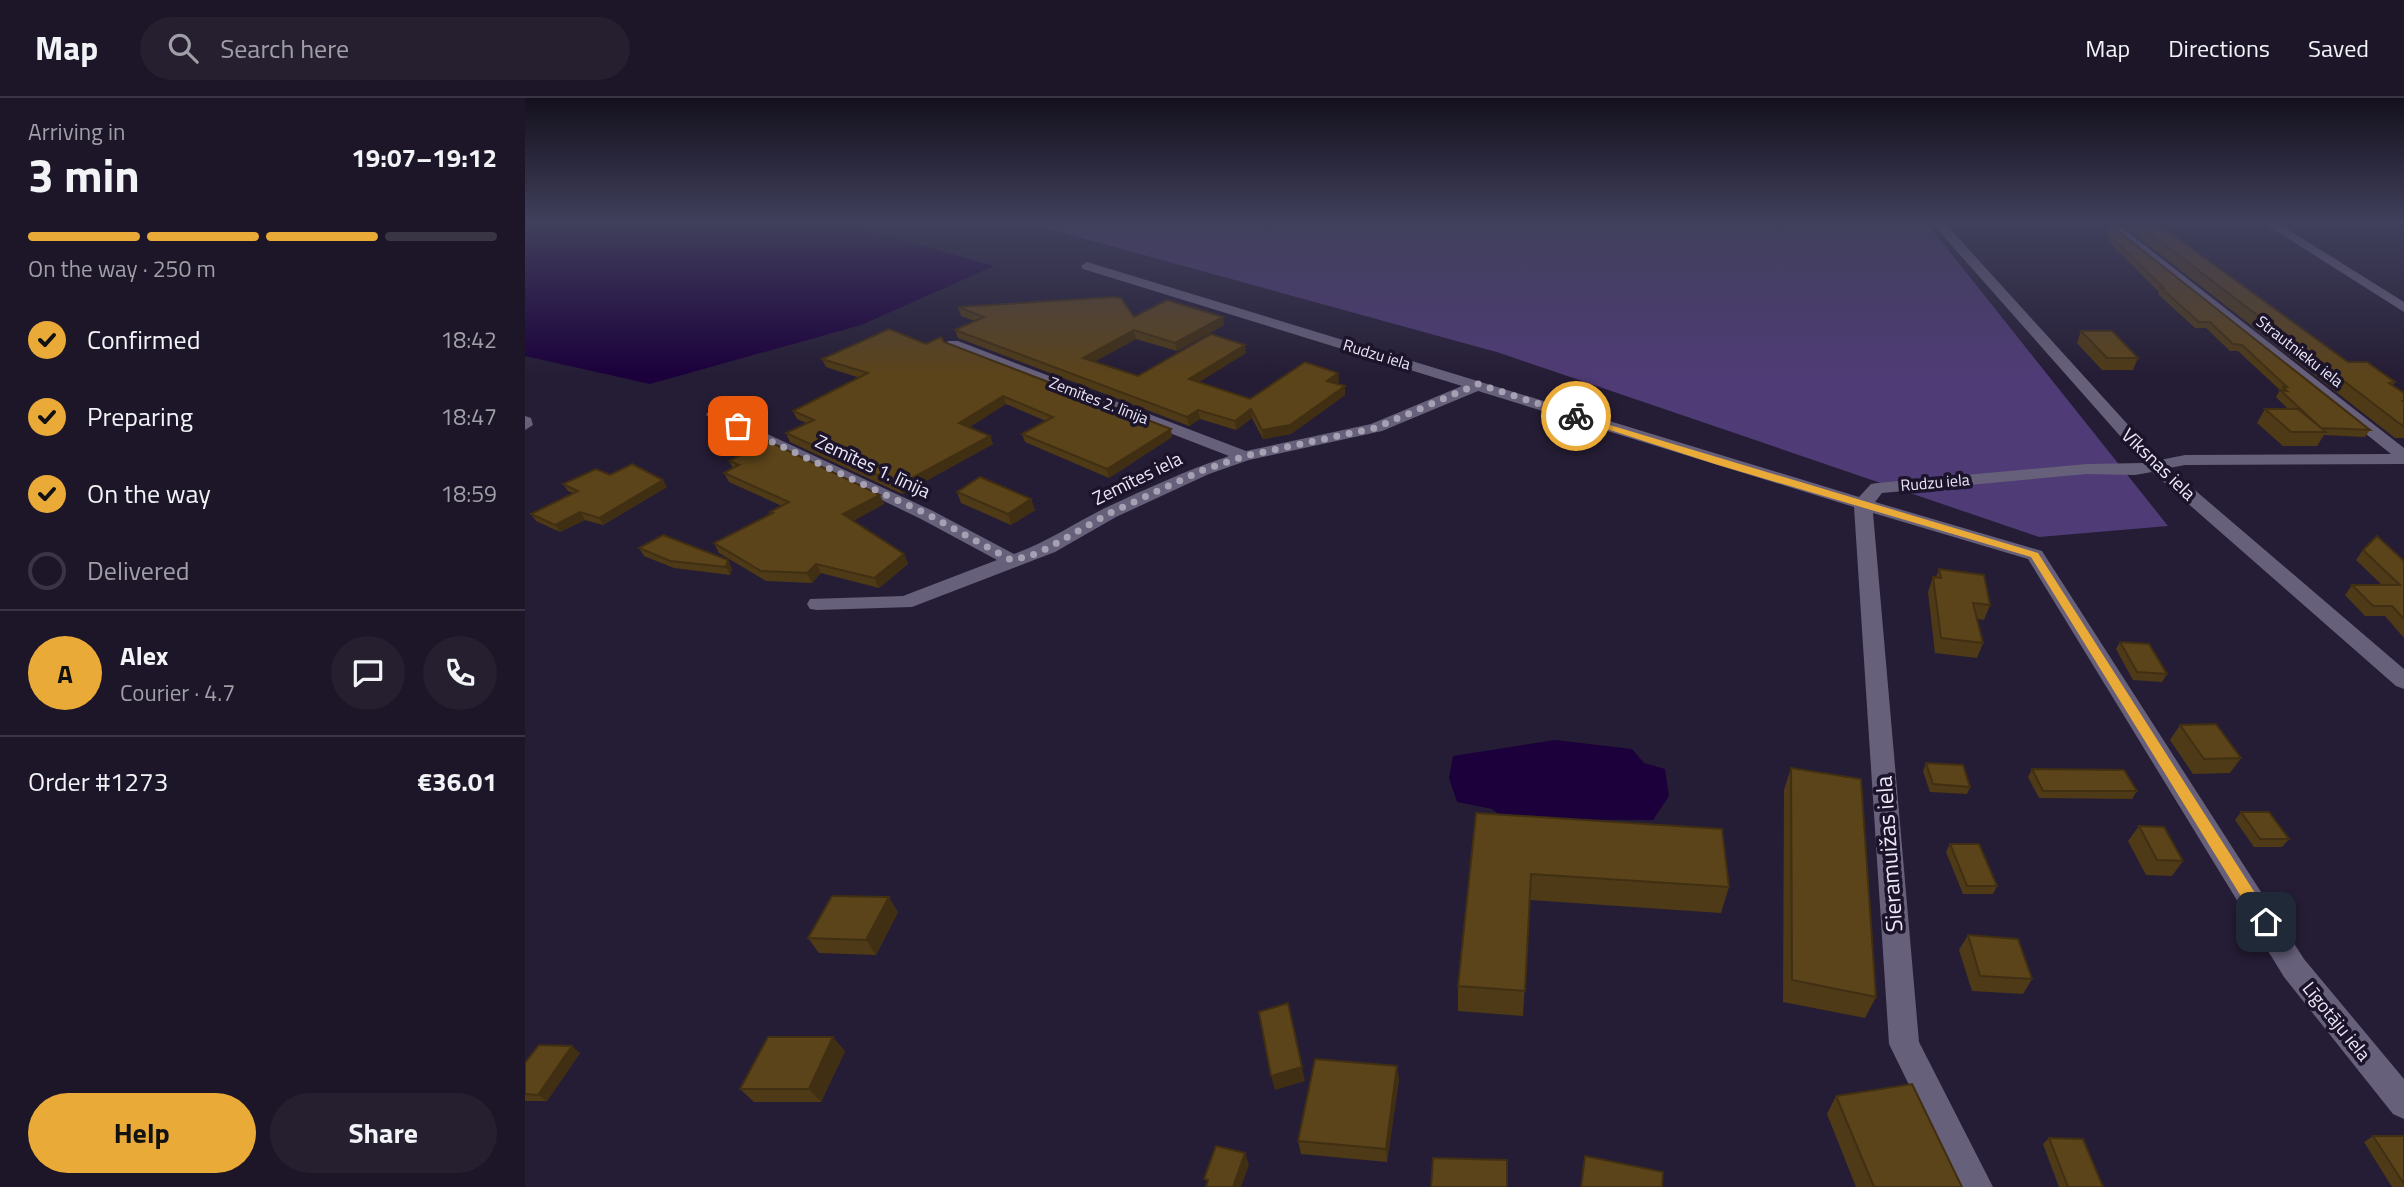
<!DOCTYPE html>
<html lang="en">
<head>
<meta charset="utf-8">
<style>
  body { margin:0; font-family:"Titillium Web",sans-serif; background:#251f30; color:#f1f3f6; height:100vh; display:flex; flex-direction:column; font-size:26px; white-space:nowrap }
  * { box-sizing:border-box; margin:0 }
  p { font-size:23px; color:#a09fa8 }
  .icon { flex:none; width:38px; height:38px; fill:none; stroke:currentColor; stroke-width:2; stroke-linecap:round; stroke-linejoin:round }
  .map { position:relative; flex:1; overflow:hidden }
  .details { display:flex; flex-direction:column; background:#1c1628; width:525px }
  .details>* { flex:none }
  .pin { position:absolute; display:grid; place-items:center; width:60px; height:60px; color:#fff; margin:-30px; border-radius:14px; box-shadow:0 4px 10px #0006 }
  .courier { position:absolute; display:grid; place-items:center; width:70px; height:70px; margin:-35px; border:5px solid #e9aa38; border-radius:50%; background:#fff; color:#222; box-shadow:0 2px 9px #0007 }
  .head em { font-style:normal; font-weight:700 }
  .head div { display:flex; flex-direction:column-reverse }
  .head { display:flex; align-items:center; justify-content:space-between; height:119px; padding:0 28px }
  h1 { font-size:46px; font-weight:700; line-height:52px }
  .bar { display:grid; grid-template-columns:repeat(4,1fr); gap:10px 7px; align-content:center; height:84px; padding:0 28px }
  .bar i { height:9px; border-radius:5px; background:#3a3545 }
  .bar .selected { background:#e9aa38 }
  .bar p { grid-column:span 4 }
  .line { display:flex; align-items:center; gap:18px; padding:0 28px; border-top:2px solid #3a3545 }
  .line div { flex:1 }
  .round { display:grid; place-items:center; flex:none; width:74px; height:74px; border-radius:37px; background:#251f30 }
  ol { padding:0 28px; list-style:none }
  li { display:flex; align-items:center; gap:21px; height:77px }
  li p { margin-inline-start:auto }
  li .icon { padding:7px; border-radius:50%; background:#e9aa38; color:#111; stroke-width:4 }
  li:last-child { color:#a09fa8 }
  li i { width:38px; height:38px; border:4px solid #3a3545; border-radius:50% }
  .button { display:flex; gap:14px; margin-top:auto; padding:14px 28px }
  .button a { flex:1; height:80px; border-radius:42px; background:#e9aa38; color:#111; font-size:28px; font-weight:700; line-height:80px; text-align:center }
  .button a+a { background:#251f30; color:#f1f3f6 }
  header { display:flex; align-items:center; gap:42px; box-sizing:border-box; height:98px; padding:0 35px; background:#1c1628; border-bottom:2px solid #3a3545 }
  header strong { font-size:33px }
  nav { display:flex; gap:38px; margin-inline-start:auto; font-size:24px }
  .search { width:490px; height:63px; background:#251f30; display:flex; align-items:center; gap:18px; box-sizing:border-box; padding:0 24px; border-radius:38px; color:#a09fa8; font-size:26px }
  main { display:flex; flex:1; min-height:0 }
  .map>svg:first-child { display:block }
  .green { fill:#4f3b75 }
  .water { fill:#1b003b }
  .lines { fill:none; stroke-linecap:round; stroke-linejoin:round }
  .minor { fill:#67607b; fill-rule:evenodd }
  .wall { fill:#4e3a16 }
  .shaded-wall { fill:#402f12 }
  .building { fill:#5b431a; stroke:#402f12; stroke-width:2 }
  .route { fill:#e9aa38 }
  .done { stroke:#a6a0b3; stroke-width:7; stroke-dasharray:0 12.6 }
  .labels { text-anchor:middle; stroke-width:7; stroke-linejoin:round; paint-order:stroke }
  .far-street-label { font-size:16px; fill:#ebe7f7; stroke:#1b142a }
  .street-label { font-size:19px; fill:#ebe7f7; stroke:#1b142a }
  .near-street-label { font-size:23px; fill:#ebe7f7; stroke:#1b142a }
</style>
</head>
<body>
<header>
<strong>Map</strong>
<div class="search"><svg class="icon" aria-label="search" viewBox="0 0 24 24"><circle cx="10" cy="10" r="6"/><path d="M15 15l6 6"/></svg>Search here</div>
<nav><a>Map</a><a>Directions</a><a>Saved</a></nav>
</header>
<main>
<section class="details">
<div class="head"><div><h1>3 min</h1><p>Arriving in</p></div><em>19:07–19:12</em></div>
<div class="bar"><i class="selected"></i><i class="selected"></i><i class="selected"></i><i></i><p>On the way · 250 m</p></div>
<ol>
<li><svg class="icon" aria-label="check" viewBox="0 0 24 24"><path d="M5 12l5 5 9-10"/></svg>Confirmed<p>18:42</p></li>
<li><svg class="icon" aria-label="check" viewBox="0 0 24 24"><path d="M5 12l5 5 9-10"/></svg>Preparing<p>18:47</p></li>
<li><svg class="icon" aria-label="check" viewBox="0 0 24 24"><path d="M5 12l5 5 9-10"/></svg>On the way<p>18:59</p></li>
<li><i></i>Delivered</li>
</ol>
<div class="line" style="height:126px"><b class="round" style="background:#e9aa38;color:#111">A</b><div><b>Alex</b><p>Courier · 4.7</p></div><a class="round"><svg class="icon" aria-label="chat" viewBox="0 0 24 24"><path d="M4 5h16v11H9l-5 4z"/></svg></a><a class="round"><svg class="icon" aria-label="phone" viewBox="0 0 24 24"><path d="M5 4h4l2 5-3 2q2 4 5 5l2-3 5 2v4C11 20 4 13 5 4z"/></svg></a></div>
<div class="line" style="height:91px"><div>Order #1273</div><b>€36.01</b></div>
<div class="button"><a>Help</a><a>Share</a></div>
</section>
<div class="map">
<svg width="1879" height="1089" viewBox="0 0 1879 1089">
  <rect width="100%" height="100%" fill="#251d35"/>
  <polygon class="green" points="499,124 1401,124 1643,428 1514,439 975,255"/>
  <g class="water">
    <polygon points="0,124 314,124 469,168 336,227 125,286 0,258"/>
    <polygon points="1030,642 1107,651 1119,665 1140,671 1144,698 1128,722 980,721 967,711 932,704 924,680 928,658"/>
  </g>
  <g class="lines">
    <g class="minor">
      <path d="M1406,124H1419L1635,362L1660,357L1866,356L1577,124H1590L1879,350V366L1660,367L1644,370L1879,571V591L1871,588L1627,374L1610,377L1562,376L1357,395L1350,404L1517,453L1779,861L1879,981V1021L1868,1016L1759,879L1503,461L1348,415L1394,944L1468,1089H1434L1364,946L1329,409L953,293L857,333L724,362L684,376L591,419L530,454L387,509L292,512L285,511L282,506L285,501L378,498L472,462L396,421L181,317L183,314H195L408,413L489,456C522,444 550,425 580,410C621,391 662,372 704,358L423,249L421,246L423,243H433L721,353L846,326L937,288L558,171L556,168L562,164L1334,399L1346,386L1352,385L1562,366L1619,365Z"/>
      <polygon points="1737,124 1751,124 1879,204 1879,214"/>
      <polygon points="0,318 6,320 8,327 0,332"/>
    </g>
  </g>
  <g class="wall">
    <polygon points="1594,124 1630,124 1823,264 1870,284 1868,287 1879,295 1879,340 1870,340"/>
    <polygon points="1583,125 1845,332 1840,339 1799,337 1792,348 1758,348 1732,325 1740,311 1763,311 1751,299 1755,292 1713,253 1705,253 1681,230 1670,230 1633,196 1634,194 1583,143 1581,130"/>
    <polygon points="433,209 609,219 699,227 652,253 611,241 569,264 613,278 721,255 674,284 725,301 813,275 814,283 811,286 820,288 820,297 766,336 738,341 727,320 711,332 675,321 664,328 433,240 430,232 450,223 436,218"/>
    <polygon points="1556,233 1613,260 1608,272 1577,272 1552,245"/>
    <polygon points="419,244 647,339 584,380 500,344 497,336 521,323 481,306 444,329 465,338 468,346 377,396 265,344 261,335 281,325 272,321 268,313 335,280 301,269 297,261"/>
    <polygon points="204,363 355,397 359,406 328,423 379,456 383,466 354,490 296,475 287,485 241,483 194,455 189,445 247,416 245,414 257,408 204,384 199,375 208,370"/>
    <polygon points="85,377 142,389 78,427 60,422 35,434 11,423 6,416 48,395 43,393 38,386"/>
    <polygon points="432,394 506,401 510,412 486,427 436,405"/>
    <polygon points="114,450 207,470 205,477 149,470 119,458"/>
    <polygon points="1838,452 1879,463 1879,540 1860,518 1840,518 1820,497 1827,487 1857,487 1831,462"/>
    <polygon points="1414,471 1465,507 1459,522 1452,521 1458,545 1452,560 1410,555 1403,494 1408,479 1411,479"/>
    <polygon points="1595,544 1642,576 1637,584 1608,582 1591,551"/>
    <polygon points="1655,627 1716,660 1705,675 1668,676 1645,642"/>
    <polygon points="1401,665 1445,689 1442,696 1405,694 1398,673"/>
    <polygon points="1266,670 1351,899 1340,920 1258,904 1259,692"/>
    <polygon points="1507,671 1612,693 1607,701 1514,700 1503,679"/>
    <polygon points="1716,714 1764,741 1757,749 1729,749 1710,722"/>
    <polygon points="951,715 1204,789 1196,815 1005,802 998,918 933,913 933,888"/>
    <polygon points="1614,728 1658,763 1647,778 1621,777 1603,743"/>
    <polygon points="1425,746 1472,788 1468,796 1438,796 1421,754"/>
    <polygon points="373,814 351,857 294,855 283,840"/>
    <polygon points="1443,837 1507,881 1498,896 1447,893 1434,852"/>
    <polygon points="320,953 296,1004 229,1004 215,991"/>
    <polygon points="55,955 22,1003 0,1003 0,965"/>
    <polygon points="874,981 862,1064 776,1056 773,1043"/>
    <polygon points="1311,998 1437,1089 1331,1089 1302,1016"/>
    <polygon points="1848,1038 1879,1038 1879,1089 1867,1089 1839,1044"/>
    <polygon points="1524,1040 1578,1089 1534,1089 1518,1046"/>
  </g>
  <g class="shaded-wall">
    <polygon points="698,219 699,227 652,253 650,245"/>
    <polygon points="609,232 611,241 560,269 558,260"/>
    <polygon points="720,247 721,255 665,289 664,281"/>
    <polygon points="813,275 814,283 803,291 802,283"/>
    <polygon points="820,288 820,297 766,336 738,341 737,332"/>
    <polygon points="478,298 481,306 437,334 434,325"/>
    <polygon points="726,311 727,320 711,332 710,323"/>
    <polygon points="673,312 675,321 664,328 662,319"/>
    <polygon points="646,331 647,339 584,380 582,371"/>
    <polygon points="465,338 468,346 377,396 374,387"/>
    <polygon points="138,382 142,389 78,427 74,420"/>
    <polygon points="355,397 359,406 322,426 318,416"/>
    <polygon points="506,401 510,412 486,427 483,416"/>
    <polygon points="55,414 60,422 35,434 30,427"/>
    <polygon points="379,456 383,466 354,490 349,480"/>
    <polygon points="203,462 207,470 205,477 201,469"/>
    <polygon points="291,466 296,475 287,485 282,475"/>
    <polygon points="364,799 373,814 351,857 341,842"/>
    <polygon points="763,905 780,983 750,992 746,978"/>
    <polygon points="308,939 320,953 296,1004 284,991"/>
    <polygon points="47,948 55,955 22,1003 13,997"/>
    <polygon points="872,968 874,981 862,1064 861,1051"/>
    <polygon points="720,1055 724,1067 716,1089 708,1089"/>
  </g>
  <g class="building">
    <polygon points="1610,124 1630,124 1823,264 1842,264 1870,284 1864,285 1879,295 1879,303 1878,303 1879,304 1879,329"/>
    <polygon points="1583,125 1845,332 1796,330 1755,292 1762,293 1758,289 1762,289 1717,247 1708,246 1685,224 1674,224 1636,190 1639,190 1585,138"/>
    <polygon points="590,199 596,200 609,219 642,202 698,219 650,245 609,232 558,260 613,278 686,236 720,247 664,281 725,301 780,264 813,275 802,283 820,288 765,327 737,332 726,311 710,323 673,312 662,319 430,232 459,219 433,209"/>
    <polygon points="364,231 401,246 416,239 419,244 646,331 582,371 497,336 528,319 478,298 434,325 465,338 374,387 261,335 289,322 268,313 343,275 297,261"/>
    <polygon points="1556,233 1587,233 1613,260 1582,260"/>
    <polygon points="1740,311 1773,311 1801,334 1766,334"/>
    <polygon points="243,343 355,397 318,416 379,456 349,480 291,466 282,475 236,473 189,445 248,415 245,414 264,404 199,375 214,367 204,363"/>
    <polygon points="107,366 138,382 74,420 55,414 30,427 6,416 53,393 38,386 71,371 85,377"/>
    <polygon points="455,379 506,401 483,416 432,394"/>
    <polygon points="138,437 203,462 201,469 145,463 114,450"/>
    <polygon points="1852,438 1879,463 1879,521 1867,508 1848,508 1827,487 1875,487 1838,452"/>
    <polygon points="1414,471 1459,477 1465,507 1448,505 1458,545 1416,540 1408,479 1416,480"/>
    <polygon points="1595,544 1624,546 1642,576 1612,574"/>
    <polygon points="1691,626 1716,660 1679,661 1655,627"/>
    <polygon points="1401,665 1438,667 1445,689 1408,686"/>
    <polygon points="1266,670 1336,681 1351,899 1267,882"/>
    <polygon points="1507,671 1599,672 1612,693 1518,693"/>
    <polygon points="1716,714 1744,714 1764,741 1735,741"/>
    <polygon points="951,715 1197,731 1204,789 1006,776 1000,893 933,888"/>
    <polygon points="1614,728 1639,729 1658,763 1632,762"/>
    <polygon points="1425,746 1454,746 1472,788 1442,788"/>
    <polygon points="307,798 364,799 341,842 283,840"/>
    <polygon points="1443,837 1493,841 1507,881 1455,878"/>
    <polygon points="763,905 777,969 746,978 734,914"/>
    <polygon points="243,939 308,939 284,991 215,991"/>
    <polygon points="14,947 47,948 13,997 0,996 0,965"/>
    <polygon points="790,961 872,968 861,1051 773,1043"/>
    <polygon points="1387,986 1437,1089 1349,1089 1311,998"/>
    <polygon points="1848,1038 1879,1038 1879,1086"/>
    <polygon points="1524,1040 1558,1041 1578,1089 1543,1089"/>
    <polygon points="691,1048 720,1055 708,1089 681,1089 683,1082 679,1081"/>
    <polygon points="1060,1058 1138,1074 1137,1089 1056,1089"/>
    <polygon points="908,1060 982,1062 982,1089 906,1089"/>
  </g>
  <linearGradient id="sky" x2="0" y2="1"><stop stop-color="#14101d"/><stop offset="0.45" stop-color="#40405c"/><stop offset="1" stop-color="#40405c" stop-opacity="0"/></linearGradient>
  <rect width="1879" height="277" fill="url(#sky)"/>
  <polygon class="route" points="1048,316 1513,455 1746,820 1748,824 1746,829 1735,829 1506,459 1190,366 1048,320"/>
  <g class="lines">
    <polyline class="done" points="213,328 402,416 486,462 505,458 523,450 585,415 678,372 720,358 850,330 953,286 1051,318"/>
  </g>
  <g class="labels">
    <g class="far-street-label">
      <text transform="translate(1775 253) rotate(38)" y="6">Strautnieku iela</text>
      <text transform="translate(852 256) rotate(17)" y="6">Rudzu iela</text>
      <text transform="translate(574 302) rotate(21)" y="6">Zemītes 2. līnija</text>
      <text transform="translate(1410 384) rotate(-5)" y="6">Rudzu iela</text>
    </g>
    <g class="street-label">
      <text transform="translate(1634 366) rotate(44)" y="7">Vīksnas iela</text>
      <text transform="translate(348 368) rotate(25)" y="7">Zemītes 1. līnija</text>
      <text transform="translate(612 380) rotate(-26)" y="7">Zemītes iela</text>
      <text transform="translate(1812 923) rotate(51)" y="7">Līgotāju iela</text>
    </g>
    <g class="near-street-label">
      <text transform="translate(1364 756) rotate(-94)" y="8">Sieramuižas iela</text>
    </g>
  </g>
</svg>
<div class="pin" style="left:213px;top:328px;background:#ea580c"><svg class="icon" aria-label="bag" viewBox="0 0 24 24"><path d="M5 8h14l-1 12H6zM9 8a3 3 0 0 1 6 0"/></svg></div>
<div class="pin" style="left:1741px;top:824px;background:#1f2937"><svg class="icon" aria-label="home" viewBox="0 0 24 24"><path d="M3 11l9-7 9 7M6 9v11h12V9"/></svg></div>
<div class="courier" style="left:1051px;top:318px"><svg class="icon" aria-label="bike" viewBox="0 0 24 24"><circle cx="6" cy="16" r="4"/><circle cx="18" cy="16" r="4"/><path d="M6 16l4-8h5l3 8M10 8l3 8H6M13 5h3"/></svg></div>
</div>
</main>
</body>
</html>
